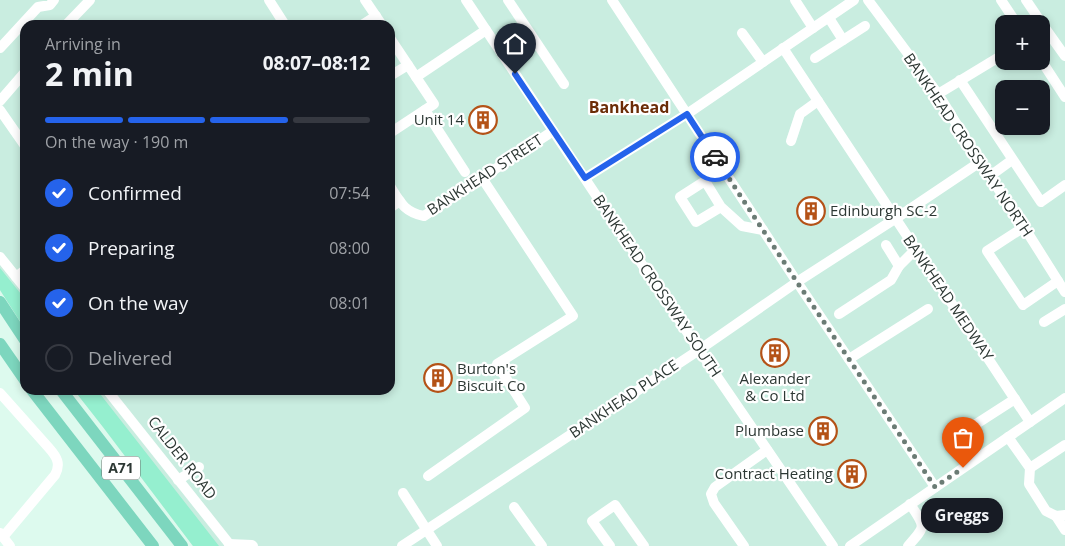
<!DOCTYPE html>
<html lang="en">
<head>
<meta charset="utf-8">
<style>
  body { margin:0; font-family:"Open Sans",sans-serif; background:#242831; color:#f1f3f6; height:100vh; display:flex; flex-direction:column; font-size:19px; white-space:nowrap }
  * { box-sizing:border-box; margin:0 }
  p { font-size:16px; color:#9ea1a6 }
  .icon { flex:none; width:28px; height:28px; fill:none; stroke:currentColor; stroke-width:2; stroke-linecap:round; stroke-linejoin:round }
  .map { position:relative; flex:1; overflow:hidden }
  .drawer { position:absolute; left:20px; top:20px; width:375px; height:375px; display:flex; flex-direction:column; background:#171b24; border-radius:15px; box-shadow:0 2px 8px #0003 }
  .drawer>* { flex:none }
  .buttons { position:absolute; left:995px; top:15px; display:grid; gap:10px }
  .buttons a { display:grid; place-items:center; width:55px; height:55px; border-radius:10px; background:#171b24; box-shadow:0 2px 8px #0003; font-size:25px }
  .pin { position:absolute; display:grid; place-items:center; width:42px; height:42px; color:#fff; margin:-51px -21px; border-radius:50% 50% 50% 0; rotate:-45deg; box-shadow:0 0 5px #0007 }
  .pin .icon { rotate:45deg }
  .courier { position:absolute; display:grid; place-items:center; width:50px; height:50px; margin:-25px; border:4px solid #2563eb; border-radius:50%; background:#fff; color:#222; box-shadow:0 1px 6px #0007 }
  .bubble { position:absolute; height:35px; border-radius:15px; background:#171b24; box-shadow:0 2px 8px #0003; font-size:16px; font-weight:700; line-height:35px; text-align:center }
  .headline em { font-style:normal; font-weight:700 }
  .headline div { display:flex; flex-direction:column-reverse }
  .headline { display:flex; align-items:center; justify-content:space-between; height:85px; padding:0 25px }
  h1 { font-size:32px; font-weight:700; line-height:38px }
  .bar { display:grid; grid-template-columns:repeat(4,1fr); gap:8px 5px; align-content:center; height:60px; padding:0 25px }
  .bar i { height:6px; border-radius:4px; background:#363941 }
  .bar .active { background:#2563eb }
  .bar p { grid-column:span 4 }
  ol { padding:0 25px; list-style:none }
  li { display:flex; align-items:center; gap:15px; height:55px }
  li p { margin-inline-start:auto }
  li .icon { padding:5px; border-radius:50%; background:#2563eb; color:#fff; stroke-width:4 }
  li:last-child { color:#9ea1a6 }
  li i { width:28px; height:28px; border:2px solid #363941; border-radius:50% }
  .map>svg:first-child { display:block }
  .built { fill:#c9ede0; fill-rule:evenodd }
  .green { fill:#95efcf }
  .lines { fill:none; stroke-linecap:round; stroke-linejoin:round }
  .minor { stroke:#fff; stroke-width:10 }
  .major { stroke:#7dd6be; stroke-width:12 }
  .done { stroke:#6b7c75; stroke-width:5; stroke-dasharray:0 9 }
  .route { stroke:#2563eb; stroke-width:6 }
  .labels { text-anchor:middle; stroke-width:4.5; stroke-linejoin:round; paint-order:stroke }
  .shield { fill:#fff; stroke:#6c7471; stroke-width:1 }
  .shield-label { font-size:14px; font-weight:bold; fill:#2d3834 }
  .poi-label { font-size:15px; fill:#2d3834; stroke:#fff; text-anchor:end }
  .street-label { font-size:15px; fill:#2d3834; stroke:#fff }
  .neighbourhood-label { font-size:16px; font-weight:bold; fill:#6b2c07; stroke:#fff }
</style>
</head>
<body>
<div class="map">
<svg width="1065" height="546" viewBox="0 0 1065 546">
  <rect width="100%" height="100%" fill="#ddfaee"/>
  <path class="built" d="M0,0H1065V546H193L103,427L74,390H390V25H25V329L0,290ZM1004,24H1041V61H1004ZM1004,89H1041V126H1004Z"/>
  <g class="green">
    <polygon points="0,268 25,299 25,329 0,290"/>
    <polygon points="74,390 97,390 219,546 193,546 103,427"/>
  </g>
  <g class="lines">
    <g class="minor">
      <polyline points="269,0 285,25"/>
      <polyline points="365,0 382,25"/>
      <polyline points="466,0 699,350 833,546"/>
      <polyline points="508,0 564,84"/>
      <polyline points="612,0 797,282 935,487"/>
      <polyline points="795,0 813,28"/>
      <polyline points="868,0 938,94 980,162 1024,227 1065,292"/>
      <polyline points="1001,0 1017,24"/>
      <polyline points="1026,0 1045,28 1041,30"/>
      <polyline points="829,18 843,40"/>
      <polyline points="66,25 90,0"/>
      <polyline points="362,25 376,16"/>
      <polyline points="1045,28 1065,56"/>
      <polyline points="742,33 763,62"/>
      <polyline points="390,38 434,104 390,133"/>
      <polyline points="0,48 38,7 50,5 54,0"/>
      <polyline points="783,48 1030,422"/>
      <polyline points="815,58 865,26"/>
      <polyline points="1041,60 1065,97"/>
      <polyline points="390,76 408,65"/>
      <polyline points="416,77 486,30"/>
      <polyline points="960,80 1041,202 1065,185"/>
      <polyline points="938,94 1004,54"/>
      <polyline points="0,101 25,72"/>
      <polyline points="0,110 25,146"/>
      <polyline points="425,110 465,172"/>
      <polyline points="791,141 800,114 818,101"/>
      <polyline points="990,176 1012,160"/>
      <polyline points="585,178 687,114 854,0"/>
      <path d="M390,186C400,202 404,212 424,216L553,131"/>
      <polyline points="721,207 696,222 680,197 705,181 721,207 742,226 763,230"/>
      <polyline points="390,208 400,201"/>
      <polyline points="1024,227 987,251 1023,305 1058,281"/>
      <polyline points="886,245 899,266"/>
      <polyline points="0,257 25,288"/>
      <polyline points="16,277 25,270"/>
      <polyline points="839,314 891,280 899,266 916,249"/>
      <polyline points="1044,322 1065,309"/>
      <polyline points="849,359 928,309"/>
      <polyline points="107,390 231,546"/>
      <path d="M0,393L49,448C57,457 61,464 55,475L3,537"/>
      <polyline points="956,437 1015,399"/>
      <polyline points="1008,437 1030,468 1029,484 1046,511 1056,516 1065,515"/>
      <polyline points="1030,468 1065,445"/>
      <polyline points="428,476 525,408 497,364 573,316 482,178"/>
      <polyline points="178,480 199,467"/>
      <polyline points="403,493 437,546"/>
      <polyline points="514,507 542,546"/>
      <polyline points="1056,516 1065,530"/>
      <polyline points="0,533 10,546"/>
      <polyline points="229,544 252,545 253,546"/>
      <polyline points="402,546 699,350 797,282 901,215 980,162"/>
      <polyline points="610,546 592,521 615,505 644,546"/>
      <polyline points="744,546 714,503 711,494 715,487 767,450"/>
      <polyline points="850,546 1065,398"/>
      <path d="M908,546C927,525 925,527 910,504"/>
    </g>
    <g class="major">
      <polyline points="0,302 25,340"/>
      <polyline points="0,344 25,380"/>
      <polyline points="32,390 153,546"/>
      <polyline points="61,390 182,546"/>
    </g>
  </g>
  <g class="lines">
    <polyline class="done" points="715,157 797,282 935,487 963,468"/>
    <polyline class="route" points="515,74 585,178 687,114 715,157"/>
  </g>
  <defs>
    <symbol id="building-ring" viewBox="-11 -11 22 22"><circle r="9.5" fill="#fff" stroke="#b45217" stroke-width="1.5"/><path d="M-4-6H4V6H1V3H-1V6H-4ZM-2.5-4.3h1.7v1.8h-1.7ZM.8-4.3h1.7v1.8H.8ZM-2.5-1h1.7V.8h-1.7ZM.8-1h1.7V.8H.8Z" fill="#b45217"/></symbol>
  </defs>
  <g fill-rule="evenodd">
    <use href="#building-ring" x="467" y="104" width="32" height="32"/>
    <use href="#building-ring" x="795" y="195" width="32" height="32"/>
    <use href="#building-ring" x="759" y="337" width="32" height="32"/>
    <use href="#building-ring" x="422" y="362" width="32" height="32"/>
    <use href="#building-ring" x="807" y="415" width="32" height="32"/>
    <use href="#building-ring" x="836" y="458" width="32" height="32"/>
  </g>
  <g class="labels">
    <rect class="shield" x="102" y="456.5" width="38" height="23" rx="4"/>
    <g class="shield-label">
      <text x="121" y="473">A71</text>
    </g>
    <g class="poi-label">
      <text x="464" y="125">Unit 14</text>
      <text x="830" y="216" text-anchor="start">Edinburgh SC-2</text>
      <text x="457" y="374" text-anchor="start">Burton's<tspan x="457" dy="17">Biscuit Co</tspan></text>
      <text x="775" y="384" text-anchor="middle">Alexander<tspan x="775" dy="17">&amp; Co Ltd</tspan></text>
      <text x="804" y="436">Plumbase</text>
      <text x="833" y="479">Contract Heating</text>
    </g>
    <g class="street-label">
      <text transform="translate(968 145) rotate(56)" y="5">BANKHEAD CROSSWAY NORTH</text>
      <text transform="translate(485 175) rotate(-33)" y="5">BANKHEAD STREET</text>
      <text transform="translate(657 286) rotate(56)" y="5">BANKHEAD CROSSWAY SOUTH</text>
      <text transform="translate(948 298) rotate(56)" y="5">BANKHEAD MEDWAY</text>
      <text transform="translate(624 399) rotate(-34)" y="5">BANKHEAD PLACE</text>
      <text transform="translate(182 458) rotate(52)" y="5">CALDER ROAD</text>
    </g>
    <g class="neighbourhood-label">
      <text x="629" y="113">Bankhead</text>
    </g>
  </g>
</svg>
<div class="buttons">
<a>+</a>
<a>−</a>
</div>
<div class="pin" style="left:963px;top:468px;background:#ea580c"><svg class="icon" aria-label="bag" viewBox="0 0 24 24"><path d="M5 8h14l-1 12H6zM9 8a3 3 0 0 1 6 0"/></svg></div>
<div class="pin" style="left:515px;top:74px;background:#1f2937"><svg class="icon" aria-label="home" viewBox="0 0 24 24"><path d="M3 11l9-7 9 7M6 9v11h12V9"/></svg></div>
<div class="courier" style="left:715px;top:157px"><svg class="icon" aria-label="car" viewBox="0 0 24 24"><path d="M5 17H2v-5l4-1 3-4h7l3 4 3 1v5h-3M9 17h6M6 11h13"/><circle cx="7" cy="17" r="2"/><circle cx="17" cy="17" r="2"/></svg></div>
<div class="bubble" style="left:921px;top:498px;width:82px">Greggs</div>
<section class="drawer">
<div class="headline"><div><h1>2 min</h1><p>Arriving in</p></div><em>08:07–08:12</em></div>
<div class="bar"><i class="active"></i><i class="active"></i><i class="active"></i><i></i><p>On the way · 190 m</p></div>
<ol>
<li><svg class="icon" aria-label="check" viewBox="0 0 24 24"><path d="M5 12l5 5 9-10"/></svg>Confirmed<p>07:54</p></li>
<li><svg class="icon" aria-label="check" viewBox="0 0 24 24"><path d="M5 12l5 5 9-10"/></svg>Preparing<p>08:00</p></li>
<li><svg class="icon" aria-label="check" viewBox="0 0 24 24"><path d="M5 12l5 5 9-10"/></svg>On the way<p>08:01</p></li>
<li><i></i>Delivered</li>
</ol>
</section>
</div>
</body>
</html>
